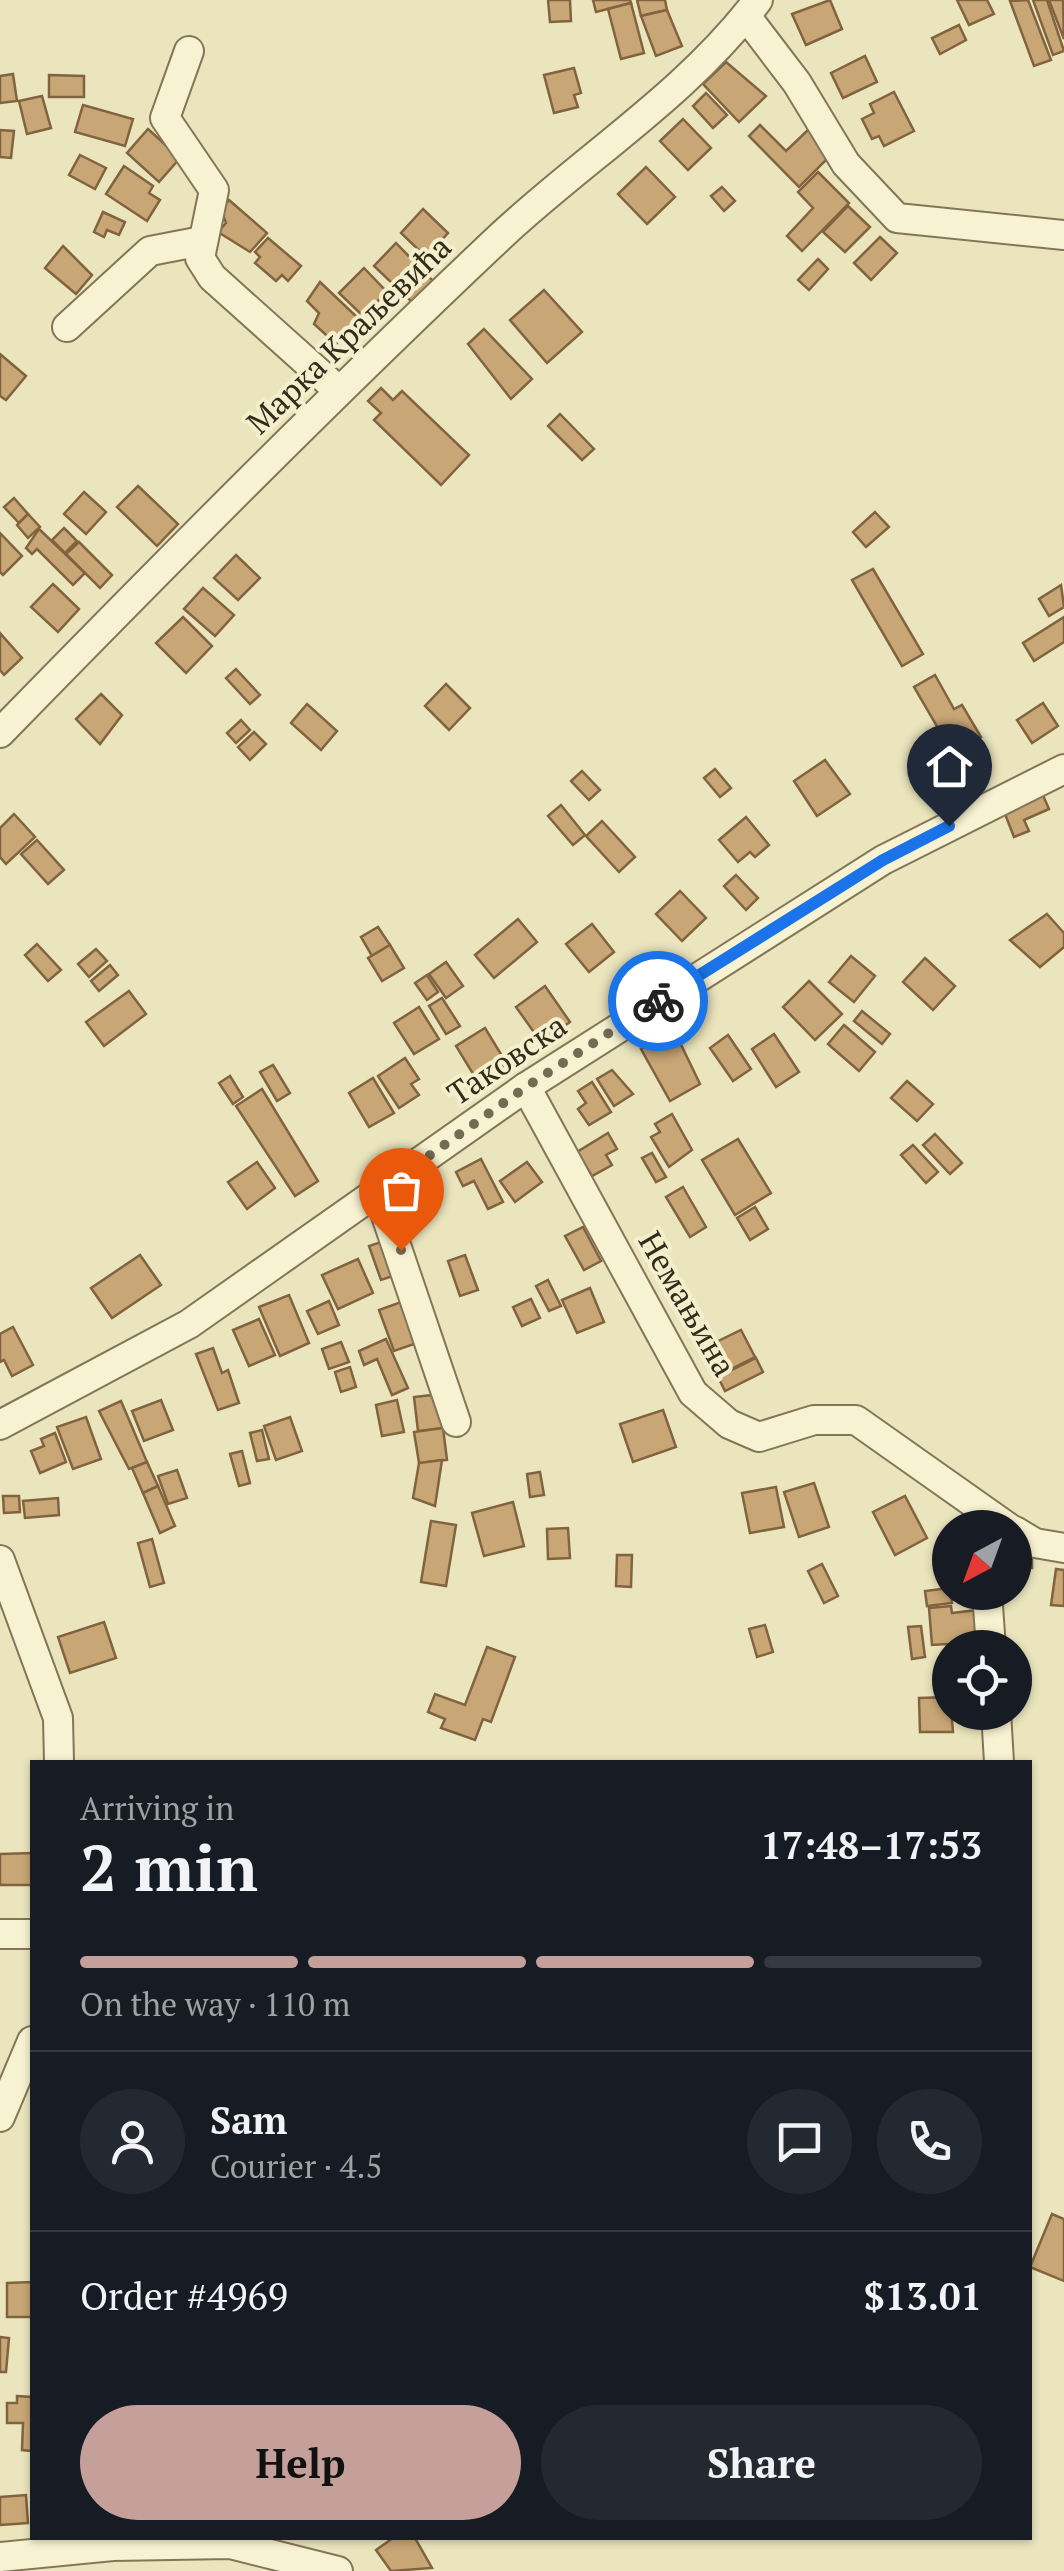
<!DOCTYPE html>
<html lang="en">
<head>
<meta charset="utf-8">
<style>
  body { margin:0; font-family:"PT Serif",serif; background:#242831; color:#f1f3f6; height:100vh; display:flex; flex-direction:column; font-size:38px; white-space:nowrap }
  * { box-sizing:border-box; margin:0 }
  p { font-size:32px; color:#9ea1a6 }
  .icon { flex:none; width:55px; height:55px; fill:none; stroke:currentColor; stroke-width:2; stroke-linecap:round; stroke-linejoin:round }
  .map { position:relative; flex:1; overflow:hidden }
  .details { position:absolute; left:30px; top:1760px; width:1002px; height:780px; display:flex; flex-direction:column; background:#171b24; border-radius:0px; box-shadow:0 2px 8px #0004 }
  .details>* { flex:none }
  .needle { width:65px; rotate:221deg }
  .fabs { position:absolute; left:932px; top:1510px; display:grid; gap:20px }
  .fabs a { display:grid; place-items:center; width:100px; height:100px; border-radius:50%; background:#171b24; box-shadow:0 2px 8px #0004; font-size:50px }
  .pin { position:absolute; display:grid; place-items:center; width:85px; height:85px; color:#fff; margin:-102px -42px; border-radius:50% 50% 50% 0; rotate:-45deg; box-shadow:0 0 10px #0007 }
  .pin .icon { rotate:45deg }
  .courier { position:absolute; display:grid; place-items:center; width:100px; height:100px; margin:-50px; border:8px solid #1a73e8; border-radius:50%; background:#fff; color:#222; box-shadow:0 2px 12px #0007 }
  .overview em { font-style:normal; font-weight:800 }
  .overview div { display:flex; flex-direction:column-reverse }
  .overview { display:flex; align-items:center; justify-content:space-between; height:170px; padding:0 50px }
  h1 { font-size:65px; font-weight:800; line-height:75px }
  .bar { display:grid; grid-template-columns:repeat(4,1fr); gap:15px 10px; align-content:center; height:120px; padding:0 50px }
  .bar i { height:12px; border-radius:8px; background:#363941 }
  .bar .current { background:#c5a09b }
  .bar p { grid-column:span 4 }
  .line { display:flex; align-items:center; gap:25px; padding:0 50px; border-top:2px solid #363941 }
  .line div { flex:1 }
  .round { display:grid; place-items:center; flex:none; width:105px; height:105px; border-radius:52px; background:#242831 }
  .action { display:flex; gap:20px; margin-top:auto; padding:20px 50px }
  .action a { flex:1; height:115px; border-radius:60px; background:#c5a09b; color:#111; font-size:40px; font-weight:800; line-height:115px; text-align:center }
  .action a+a { background:#242831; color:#f1f3f6 }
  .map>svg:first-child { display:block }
  .building { fill:#c8a675; stroke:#81643f; stroke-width:2.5 }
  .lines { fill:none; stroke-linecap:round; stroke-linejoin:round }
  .minor-casing { stroke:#837658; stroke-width:32 }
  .minor { stroke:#f7f2d1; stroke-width:28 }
  .done { stroke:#736c55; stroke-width:10; stroke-dasharray:0 18 }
  .route { stroke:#1a73e8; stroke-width:12 }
  .labels { text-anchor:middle; stroke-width:8; stroke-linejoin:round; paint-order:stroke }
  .street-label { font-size:32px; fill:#332b1c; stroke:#f3efcd }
</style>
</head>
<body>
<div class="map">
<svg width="1064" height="2571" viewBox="0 0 1064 2571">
  <rect width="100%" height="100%" fill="#ebe5be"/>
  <g class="building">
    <polygon points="548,0 570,0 571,21 550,22"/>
    <polygon points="593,0 630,0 631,3 596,12"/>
    <polygon points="637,0 665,0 667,10 641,16"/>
    <polygon points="830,0 842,29 806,45 792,14"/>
    <polygon points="957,0 987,0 994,14 969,25"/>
    <polygon points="1028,0 1051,60 1034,66 1010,1"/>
    <polygon points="1033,0 1047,0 1064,51 1053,55"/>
    <polygon points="1049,0 1063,0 1064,39"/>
    <polygon points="631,3 644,53 621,59 608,9"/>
    <polygon points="667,10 682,46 656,56 641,16"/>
    <polygon points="959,25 966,40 940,54 932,38"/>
    <polygon points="865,56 877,82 843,98 831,73"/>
    <polygon points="726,62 766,96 739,122 703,84"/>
    <polygon points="574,68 581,93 574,95 578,107 554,113 544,75"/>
    <polygon points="13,74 17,101 0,103 0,76"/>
    <polygon points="49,75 84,76 84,97 49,97"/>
    <polygon points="894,92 914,131 884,146 879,136 872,139 862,119 874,113 870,104"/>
    <polygon points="706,93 727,115 713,128 693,106"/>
    <polygon points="42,96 51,128 27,134 19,101"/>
    <polygon points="83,105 133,119 125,146 75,132"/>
    <polygon points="683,119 711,148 688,170 660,141"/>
    <polygon points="760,125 786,151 809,129 833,153 799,187 749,136"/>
    <polygon points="148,129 180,158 159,182 127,153"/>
    <polygon points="0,130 14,131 11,158 0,157"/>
    <polygon points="80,155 106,168 95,189 69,175"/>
    <polygon points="124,166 153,186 149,193 160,200 147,221 106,194"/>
    <polygon points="646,167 675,197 647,224 618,194"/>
    <polygon points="818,172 849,203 802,251 787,236 813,208 798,192"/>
    <polygon points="722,187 735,201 724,211 711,196"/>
    <polygon points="229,200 267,233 250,252 218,232 226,223 221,210"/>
    <polygon points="848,206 870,227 845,252 823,232"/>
    <polygon points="423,209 448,233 426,257 401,233"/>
    <polygon points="103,212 125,222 119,235 107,230 104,237 94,232"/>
    <polygon points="880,237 897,253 871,280 854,263"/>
    <polygon points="268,238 301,266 288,281 282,275 276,281 255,263 260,257 255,252"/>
    <polygon points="396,243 434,282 413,303 374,266"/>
    <polygon points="63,246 92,275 76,294 45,268"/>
    <polygon points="818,259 828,269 809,290 798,280"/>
    <polygon points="364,268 387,292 363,316 339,293"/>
    <polygon points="320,282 359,319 336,344 314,324 319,313 307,301"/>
    <polygon points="544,290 582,332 547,363 510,320"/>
    <polygon points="484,329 532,379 511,399 468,344"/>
    <polygon points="0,354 26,376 6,400 0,396"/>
    <polygon points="381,388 393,400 402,391 469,455 441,485 374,420 381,413 368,401"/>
    <polygon points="560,414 594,449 582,460 548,426"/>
    <polygon points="138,486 178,524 157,546 117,507"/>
    <polygon points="84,492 106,512 86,534 64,514"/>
    <polygon points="14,498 28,514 19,523 4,507"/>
    <polygon points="875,512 889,527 866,547 853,532"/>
    <polygon points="28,514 40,527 28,538 17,525"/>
    <polygon points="64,528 77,541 65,553 52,540"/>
    <polygon points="39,529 85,573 73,585 37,549 32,554 26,548"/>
    <polygon points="0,533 22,556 3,575 0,572"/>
    <polygon points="79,542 112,575 100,588 66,554"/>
    <polygon points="236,555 260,578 238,600 214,578"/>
    <polygon points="873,569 923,654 902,666 852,580"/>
    <polygon points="53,584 79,609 58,632 31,607"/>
    <polygon points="1061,585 1064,607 1049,616 1039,599"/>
    <polygon points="203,588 234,615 215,636 184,609"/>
    <polygon points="183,617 212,646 186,673 156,643"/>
    <polygon points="1064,617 1064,642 1034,661 1023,643"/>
    <polygon points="0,633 22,658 4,675 0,670"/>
    <polygon points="236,669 260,695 250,704 226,678"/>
    <polygon points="935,675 954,709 962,705 981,737 973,741 990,770 970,783 914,687"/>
    <polygon points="446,684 470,708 449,730 425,706"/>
    <polygon points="101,694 122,715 100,744 76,719"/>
    <polygon points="1043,703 1058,726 1032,743 1017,720"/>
    <polygon points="307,704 337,731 321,750 291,723"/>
    <polygon points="241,720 250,730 236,743 227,733"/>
    <polygon points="254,732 266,744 250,760 238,747"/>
    <polygon points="825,760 850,794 817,816 794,781"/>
    <polygon points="715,769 731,788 720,797 704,778"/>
    <polygon points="582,771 600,790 589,800 571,781"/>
    <polygon points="1042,793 1049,809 1024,820 1029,831 1014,837 1003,809"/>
    <polygon points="561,805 585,835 573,845 548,816"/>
    <polygon points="14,814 35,837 6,864 0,857 0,828"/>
    <polygon points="746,817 769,845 755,857 750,852 738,862 719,840"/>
    <polygon points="602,821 635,857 619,872 586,836"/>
    <polygon points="37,840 64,870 48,884 21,854"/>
    <polygon points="736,875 758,898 746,910 724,886"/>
    <polygon points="680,891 706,918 682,941 656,914"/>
    <polygon points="1047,914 1064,933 1064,947 1040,967 1010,940"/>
    <polygon points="518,919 537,942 494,978 475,955"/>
    <polygon points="592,924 614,952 589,972 566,944"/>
    <polygon points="378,927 390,945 372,956 361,937"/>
    <polygon points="37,944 61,970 48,981 25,955"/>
    <polygon points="390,945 404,968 382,981 368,958"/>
    <polygon points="96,949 107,961 89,977 78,964"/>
    <polygon points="851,956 875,976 854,1002 829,982"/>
    <polygon points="925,958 955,986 933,1010 903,982"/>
    <polygon points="446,962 463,986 446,998 429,974"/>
    <polygon points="110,965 118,975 99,991 91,981"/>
    <polygon points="427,975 438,992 427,1000 415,983"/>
    <polygon points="809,981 842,1014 815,1040 783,1007"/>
    <polygon points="545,986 570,1022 541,1042 516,1007"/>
    <polygon points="129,991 146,1014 104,1046 86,1022"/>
    <polygon points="442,998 460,1026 446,1034 429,1006"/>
    <polygon points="419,1007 439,1039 414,1054 394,1023"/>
    <polygon points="862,1011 890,1034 882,1044 854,1021"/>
    <polygon points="844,1025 875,1052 859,1071 828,1044"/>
    <polygon points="485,1028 507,1064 478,1082 456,1046"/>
    <polygon points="674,1030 700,1084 670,1101 641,1049"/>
    <polygon points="774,1034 799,1072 776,1087 752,1049"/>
    <polygon points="728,1035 751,1069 733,1081 710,1048"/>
    <polygon points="405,1058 419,1079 411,1084 419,1095 399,1108 378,1076"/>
    <polygon points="273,1065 290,1093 277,1101 260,1072"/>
    <polygon points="612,1070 633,1094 614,1106 597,1079"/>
    <polygon points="230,1076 243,1097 233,1104 219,1083"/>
    <polygon points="373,1078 394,1113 369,1127 349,1093"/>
    <polygon points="907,1081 933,1104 917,1121 891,1098"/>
    <polygon points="592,1082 611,1112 589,1125 578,1109 586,1103 578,1091"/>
    <polygon points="262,1089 318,1181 295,1196 236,1106"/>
    <polygon points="672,1114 692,1150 669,1167 651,1137 660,1132 655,1124"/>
    <polygon points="608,1133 617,1149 606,1155 612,1165 592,1176 577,1152"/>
    <polygon points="935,1134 962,1163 950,1174 923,1145"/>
    <polygon points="738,1139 771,1193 735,1215 702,1160"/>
    <polygon points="913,1145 938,1172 926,1183 901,1155"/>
    <polygon points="652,1153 666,1177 656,1182 642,1158"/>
    <polygon points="481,1159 503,1202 488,1209 474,1181 463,1186 456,1172"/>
    <polygon points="257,1162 275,1188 247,1209 228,1182"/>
    <polygon points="527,1162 542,1182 515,1202 500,1181"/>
    <polygon points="683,1187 706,1227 690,1237 666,1197"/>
    <polygon points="755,1207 768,1229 750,1240 737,1218"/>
    <polygon points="583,1227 601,1261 584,1270 565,1236"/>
    <polygon points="384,1241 396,1275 381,1280 369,1246"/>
    <polygon points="140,1255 161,1285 112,1318 91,1288"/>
    <polygon points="465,1255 478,1290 460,1296 448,1261"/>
    <polygon points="358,1259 373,1293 338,1309 322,1275"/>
    <polygon points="548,1280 561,1306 549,1311 536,1286"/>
    <polygon points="590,1288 604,1322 577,1333 562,1300"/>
    <polygon points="289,1295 309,1343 280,1356 259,1307"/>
    <polygon points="531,1299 540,1318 522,1326 513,1307"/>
    <polygon points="329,1301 339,1325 318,1334 307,1311"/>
    <polygon points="401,1302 417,1343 394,1351 379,1310"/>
    <polygon points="259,1319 275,1355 249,1366 233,1330"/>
    <polygon points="13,1327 33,1365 12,1376 4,1360 0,1362 0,1334"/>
    <polygon points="741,1330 755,1357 719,1375 706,1347"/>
    <polygon points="386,1339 408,1388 392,1395 377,1359 364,1365 359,1351"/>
    <polygon points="341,1342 349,1362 329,1369 322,1349"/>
    <polygon points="213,1348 222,1373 228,1370 239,1403 218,1410 196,1354"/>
    <polygon points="756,1358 763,1372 725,1391 718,1377"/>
    <polygon points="350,1367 356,1387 341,1392 335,1372"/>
    <polygon points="441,1394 445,1428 418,1431 414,1397"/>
    <polygon points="161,1400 173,1430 144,1441 132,1411"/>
    <polygon points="397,1400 404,1432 382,1436 376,1405"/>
    <polygon points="121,1401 147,1462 129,1469 99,1411"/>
    <polygon points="663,1410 676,1447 633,1462 620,1424"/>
    <polygon points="86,1417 101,1459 73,1469 57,1427"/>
    <polygon points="290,1417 302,1451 276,1460 264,1426"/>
    <polygon points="443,1428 447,1460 419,1463 414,1432"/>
    <polygon points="262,1430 269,1459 257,1461 250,1433"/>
    <polygon points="55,1433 66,1462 40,1473 31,1451 44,1446 41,1439"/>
    <polygon points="242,1451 250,1483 239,1486 230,1454"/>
    <polygon points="442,1460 435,1506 413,1498 419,1463"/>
    <polygon points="147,1462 158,1486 143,1493 132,1468"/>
    <polygon points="177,1470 187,1498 168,1504 158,1476"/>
    <polygon points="540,1472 544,1495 530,1497 527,1474"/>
    <polygon points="814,1483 829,1527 799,1537 784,1492"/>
    <polygon points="158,1486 175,1526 160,1533 143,1493"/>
    <polygon points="776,1487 784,1527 750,1533 742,1493"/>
    <polygon points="3,1496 19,1496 20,1512 4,1513"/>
    <polygon points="905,1496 927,1538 895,1555 873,1512"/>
    <polygon points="58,1498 59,1515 25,1518 23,1501"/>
    <polygon points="513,1502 524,1546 484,1556 472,1513"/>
    <polygon points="431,1521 456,1525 446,1586 421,1582"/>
    <polygon points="568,1528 570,1558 548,1559 547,1529"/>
    <polygon points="152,1539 164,1583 150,1587 138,1543"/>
    <polygon points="1015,1546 1032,1546 1032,1568 1026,1568 1025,1576 1015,1576"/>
    <polygon points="617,1555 632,1555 631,1587 616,1586"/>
    <polygon points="822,1564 838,1596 824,1603 808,1571"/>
    <polygon points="1056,1569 1064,1570 1064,1606 1051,1605"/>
    <polygon points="950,1588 952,1603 927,1606 925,1591"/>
    <polygon points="951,1606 952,1613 977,1610 980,1646 947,1649 947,1644 932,1645 929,1608"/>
    <polygon points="104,1622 116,1658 70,1673 58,1637"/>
    <polygon points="765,1625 773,1652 757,1657 749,1629"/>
    <polygon points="921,1626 925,1657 912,1659 908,1627"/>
    <polygon points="487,1647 515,1657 491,1722 483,1719 475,1740 441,1728 445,1719 428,1712 435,1694 465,1705"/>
    <polygon points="950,1697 953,1732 920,1732 919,1698"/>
    <polygon points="32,1853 32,1885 0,1885 0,1854"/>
    <polygon points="1052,2214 1064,2219 1064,2281 1030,2267"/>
    <polygon points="32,2282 32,2317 7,2317 7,2283"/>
    <polygon points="0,2337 9,2338 6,2372 0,2372"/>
    <polygon points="17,2396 32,2397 32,2451 22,2450 23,2423 7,2423 7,2403 17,2403"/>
    <polygon points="26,2495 28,2523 0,2525 0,2497"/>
    <polygon points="393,2538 415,2538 432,2568 391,2571 376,2550"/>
  </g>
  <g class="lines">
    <defs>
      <g id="minor">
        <polyline points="746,16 797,83 846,164 897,218 1064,235"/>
        <polyline points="189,51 165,118 214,190 200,258 212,277 338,390"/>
        <polyline points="67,327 150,251 202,241"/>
        <path d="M0,733C165,564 330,397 502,235C587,156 687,94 758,0"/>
        <polyline points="526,1087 693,1393 729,1424 759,1437 814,1420 856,1420 1009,1528"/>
        <polyline points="378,1192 456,1422"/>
        <polyline points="0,1425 189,1324 526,1087 883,860 1064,769"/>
        <polyline points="1015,1531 1035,1543 1064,1548"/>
        <polyline points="0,1560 58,1718 59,1762"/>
        <polyline points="987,1592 991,1648"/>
        <polyline points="996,1712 999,1762"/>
        <polyline points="0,1934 32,1934"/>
        <polyline points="0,2117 32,2041"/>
        <polyline points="0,2557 113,2546 230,2544 338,2571"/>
      </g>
    </defs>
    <use href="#minor" class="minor-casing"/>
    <use href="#minor" class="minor"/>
  </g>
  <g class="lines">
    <polyline class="done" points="401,1250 378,1192 526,1087 658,1001"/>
    <polyline class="route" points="658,1001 883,860 949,826"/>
  </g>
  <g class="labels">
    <g class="street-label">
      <text transform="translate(349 335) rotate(-44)" y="11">Марка Краљевића</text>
      <text transform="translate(507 1060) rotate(-34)" y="11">Таковска</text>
      <text transform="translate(687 1304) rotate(60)" y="11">Немањина</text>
    </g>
  </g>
</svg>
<div class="fabs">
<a><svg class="needle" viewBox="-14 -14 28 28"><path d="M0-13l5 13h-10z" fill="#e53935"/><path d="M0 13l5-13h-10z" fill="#9ea1a6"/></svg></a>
<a><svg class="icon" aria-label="locate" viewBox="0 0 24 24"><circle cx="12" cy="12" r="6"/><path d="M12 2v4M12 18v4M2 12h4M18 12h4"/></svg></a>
</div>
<div class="pin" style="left:401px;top:1250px;background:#ea580c"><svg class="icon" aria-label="bag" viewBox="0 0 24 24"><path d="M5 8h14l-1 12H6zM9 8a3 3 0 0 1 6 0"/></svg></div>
<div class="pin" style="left:949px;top:826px;background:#1f2937"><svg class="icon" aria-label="home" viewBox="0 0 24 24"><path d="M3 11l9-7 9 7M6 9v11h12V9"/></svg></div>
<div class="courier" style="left:658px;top:1001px"><svg class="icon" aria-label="bike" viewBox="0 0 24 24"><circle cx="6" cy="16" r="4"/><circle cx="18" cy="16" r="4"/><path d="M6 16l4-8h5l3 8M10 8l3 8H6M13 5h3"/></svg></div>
<section class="details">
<div class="overview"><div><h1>2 min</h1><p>Arriving in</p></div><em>17:48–17:53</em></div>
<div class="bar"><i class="current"></i><i class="current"></i><i class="current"></i><i></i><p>On the way · 110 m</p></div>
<div class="line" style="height:180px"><a class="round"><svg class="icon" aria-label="person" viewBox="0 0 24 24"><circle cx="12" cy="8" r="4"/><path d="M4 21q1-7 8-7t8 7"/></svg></a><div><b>Sam</b><p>Courier · 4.5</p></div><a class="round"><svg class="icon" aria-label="chat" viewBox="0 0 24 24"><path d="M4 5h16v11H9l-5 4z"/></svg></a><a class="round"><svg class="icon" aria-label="phone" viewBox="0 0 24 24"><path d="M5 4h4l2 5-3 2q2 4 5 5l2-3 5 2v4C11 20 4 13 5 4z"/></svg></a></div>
<div class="line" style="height:130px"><div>Order #4969</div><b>$13.01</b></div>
<div class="action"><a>Help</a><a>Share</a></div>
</section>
</div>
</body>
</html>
